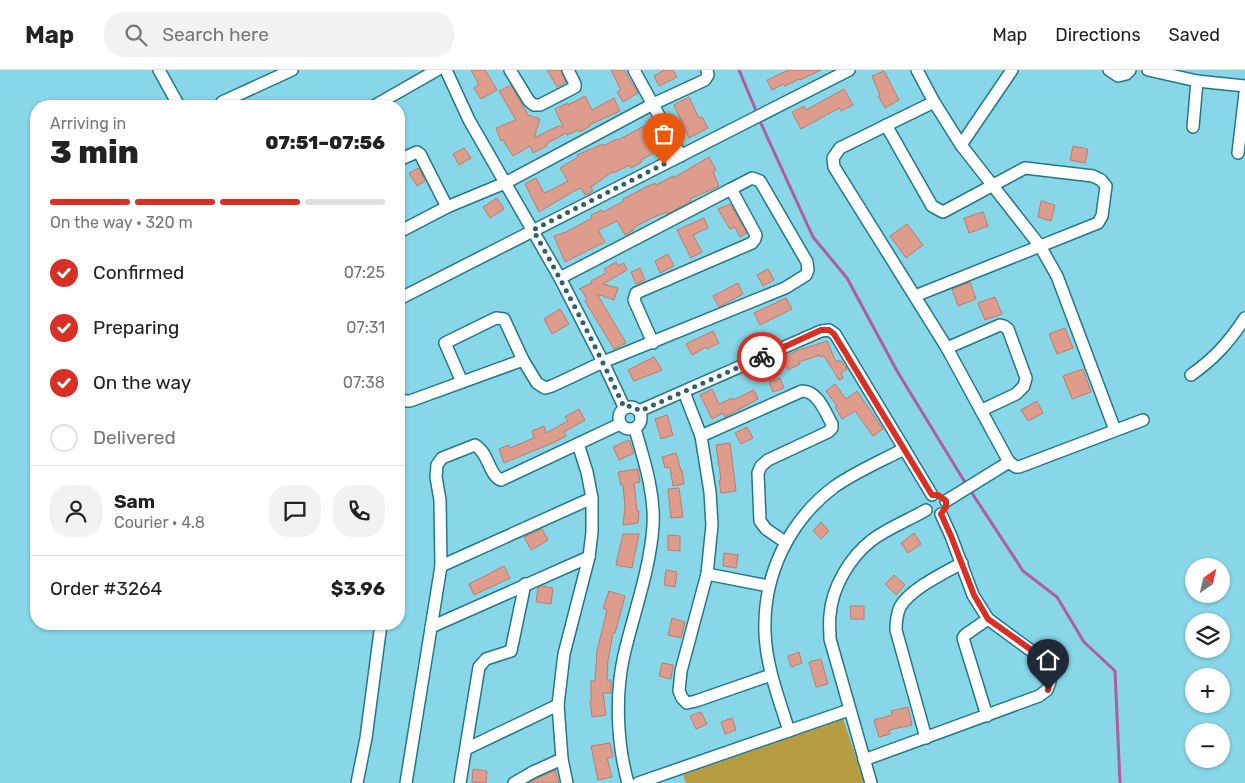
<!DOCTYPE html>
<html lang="en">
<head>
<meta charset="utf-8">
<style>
  body { margin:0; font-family:Rubik,sans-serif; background:#f2f2f2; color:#222; height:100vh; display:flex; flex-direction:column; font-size:19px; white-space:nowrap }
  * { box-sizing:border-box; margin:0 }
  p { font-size:16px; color:#767676 }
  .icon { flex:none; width:28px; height:28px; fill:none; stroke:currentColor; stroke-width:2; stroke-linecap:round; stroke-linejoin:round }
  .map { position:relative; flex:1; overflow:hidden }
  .drawer { position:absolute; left:30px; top:30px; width:375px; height:530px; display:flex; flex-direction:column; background:#fff; border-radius:20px; box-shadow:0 1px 4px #0004 }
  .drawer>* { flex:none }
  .needle { width:32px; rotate:34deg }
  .controls { position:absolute; left:1185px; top:488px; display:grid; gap:10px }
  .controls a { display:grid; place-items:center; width:45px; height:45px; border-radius:50%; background:#fff; box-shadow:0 1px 4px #0004; font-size:25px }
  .pin { position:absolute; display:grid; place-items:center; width:42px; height:42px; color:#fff; margin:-51px -21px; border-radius:50% 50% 50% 0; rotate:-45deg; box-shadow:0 0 5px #0007 }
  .pin .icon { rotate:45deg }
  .courier { position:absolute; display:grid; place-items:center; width:50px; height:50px; margin:-25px; border:4px solid #d93025; border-radius:50%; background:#fff; color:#222; box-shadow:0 1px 6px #0007 }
  .headline em { font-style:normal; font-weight:800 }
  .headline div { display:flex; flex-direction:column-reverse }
  .headline { display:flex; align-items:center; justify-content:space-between; height:85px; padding:0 20px }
  h1 { font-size:32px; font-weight:800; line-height:38px }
  .bar { display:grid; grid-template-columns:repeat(4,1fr); gap:8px 5px; align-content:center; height:60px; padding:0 20px }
  .bar i { height:6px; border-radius:4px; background:#e0e0e0 }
  .bar .on { background:#d93025 }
  .bar p { grid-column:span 4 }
  .line { display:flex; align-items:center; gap:12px; padding:0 20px; border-top:1px solid #e0e0e0 }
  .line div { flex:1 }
  .round { display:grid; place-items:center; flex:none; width:52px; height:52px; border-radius:20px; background:#f2f2f2 }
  ol { padding:0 20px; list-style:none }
  li { display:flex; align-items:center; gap:15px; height:55px }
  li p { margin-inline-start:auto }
  li .icon { padding:5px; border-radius:50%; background:#d93025; color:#fff; stroke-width:4 }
  li:last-child { color:#767676 }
  li i { width:28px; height:28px; border:2px solid #e0e0e0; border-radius:50% }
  header { display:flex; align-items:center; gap:30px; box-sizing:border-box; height:70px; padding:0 25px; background:#fff; border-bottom:1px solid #e0e0e0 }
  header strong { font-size:24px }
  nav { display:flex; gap:28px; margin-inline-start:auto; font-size:18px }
  .search { width:350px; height:45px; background:#f2f2f2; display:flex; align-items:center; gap:12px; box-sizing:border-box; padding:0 18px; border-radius:20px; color:#767676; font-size:19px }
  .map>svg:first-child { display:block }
  .green { fill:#b79d41 }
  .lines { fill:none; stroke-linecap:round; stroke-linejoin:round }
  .stream { stroke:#af5da1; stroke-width:3 }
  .building { fill:#de9c8d; stroke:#bb7c6d }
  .minor-casing { stroke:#227889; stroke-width:14 }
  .minor { stroke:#fff; stroke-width:11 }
  .done { stroke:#2f606b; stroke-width:5; stroke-dasharray:0 9 }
  .route { stroke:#d93025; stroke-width:6 }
</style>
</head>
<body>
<header>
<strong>Map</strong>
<div class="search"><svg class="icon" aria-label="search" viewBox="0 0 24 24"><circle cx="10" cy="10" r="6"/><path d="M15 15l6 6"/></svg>Search here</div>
<nav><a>Map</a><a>Directions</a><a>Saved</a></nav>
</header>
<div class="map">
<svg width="1245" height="713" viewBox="0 0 1245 713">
  <rect width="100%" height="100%" fill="#87d7e9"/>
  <polygon class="green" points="843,649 865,713 686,713 683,705"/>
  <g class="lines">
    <g class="stream">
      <polyline points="739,0 757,43"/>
      <polyline points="759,49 813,167 847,208 897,301 966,414"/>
      <polyline points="970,420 1023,501 1057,527 1084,572 1115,601 1120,713"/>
    </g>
  </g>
  <g class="building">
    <polygon points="471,0 485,0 497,20 481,29 474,18 479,15"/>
    <polygon points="547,0 561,0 566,12 557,17"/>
    <polygon points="611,0 624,0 638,23 623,32 617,22 621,20"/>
    <polygon points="664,0 673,0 677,7 659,16 654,6"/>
    <polygon points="789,0 821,0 800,10 799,9 785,16 783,14 772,20 767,10"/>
    <polygon points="884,1 899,30 885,38 878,26 880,25 872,6"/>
    <polygon points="511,15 528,45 540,49 534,68 558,56 563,57 555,39 568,33 568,35 585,26 592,40 614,28 620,41 589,55 589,57 579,62 578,60 567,65 566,63 546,74 547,76 533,83 530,76 513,86 503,70 501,71 496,58 516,50 499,21"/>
    <polygon points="844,19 853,35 841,41 839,38 801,59 792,42 804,36 806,40"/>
    <polygon points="689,27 699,48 702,47 708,58 689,68 674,35"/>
    <polygon points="648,54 663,78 641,90 642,92 631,98 630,95 613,103 612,102 591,117 593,121 585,125 581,118 574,121 539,142 525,114 536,108 544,123 551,120 568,111 560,98 578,87 577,85 603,74 603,76 617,69 618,70"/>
    <polygon points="1073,76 1088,79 1085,93 1070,90"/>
    <polygon points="464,78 471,88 459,95 453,84"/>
    <polygon points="709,87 716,100 713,102 719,116 690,129 691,131 667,144 666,142 652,148 633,158 634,160 625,165 617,151 598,160 605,172 565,192 554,166 566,162 592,148 591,145 602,140 603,142 624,131 623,129 644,118 655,113 656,115 673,106 673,108"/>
    <polygon points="419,98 425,111 417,116 409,103"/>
    <polygon points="497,128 504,139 490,148 483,137"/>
    <polygon points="1041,131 1055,135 1051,151 1038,147"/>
    <polygon points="730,134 747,163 740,167 735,157 730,159 718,139"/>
    <polygon points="983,142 988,156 969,163 964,148"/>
    <polygon points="704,148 708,158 693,165 702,182 691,188 677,160"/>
    <polygon points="907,154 923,175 906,188 890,166"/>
    <polygon points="668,184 674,196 660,203 655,191"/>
    <polygon points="616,192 618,196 624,193 627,200 603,214 618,218 614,230 597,224 626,273 614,279 585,231 587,230 582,220 579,219 592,213 591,211 606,203 604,199"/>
    <polygon points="640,198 645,210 636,214 631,202"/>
    <polygon points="768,199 774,210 763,216 757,205"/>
    <polygon points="970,212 976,229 958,236 952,219"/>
    <polygon points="738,213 743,224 719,237 713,226"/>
    <polygon points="995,227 1002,244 985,250 978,233"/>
    <polygon points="786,228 792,239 760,255 754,243"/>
    <polygon points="560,239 569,254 552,264 544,249"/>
    <polygon points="1065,258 1073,278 1057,284 1049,264"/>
    <polygon points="713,261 719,273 707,279 706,277 692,285 686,274"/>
    <polygon points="827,271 836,292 840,290 847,299 841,303 843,308 839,310 824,286 821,287 820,285 799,292 800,294 788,300 782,288 796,281"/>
    <polygon points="654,287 662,300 634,311 628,300"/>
    <polygon points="1083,299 1091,322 1072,329 1063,306"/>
    <polygon points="780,308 784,318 773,322 769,312"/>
    <polygon points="835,314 846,329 857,321 883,359 873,366 855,341 842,349 835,337 837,336 826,321"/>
    <polygon points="712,319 719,334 732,328 733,330 754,320 758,329 725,347 723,343 712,349 700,325"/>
    <polygon points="1037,331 1043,343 1028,351 1021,340"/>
    <polygon points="579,339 585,350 564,362 566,366 555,372 504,393 499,379 509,375 510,378 534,368 532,361 544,356 546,363 568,351 565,347"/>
    <polygon points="667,345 673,365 661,369 655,349"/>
    <polygon points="747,357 753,368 741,374 735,363"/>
    <polygon points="629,370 634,383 619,390 613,377"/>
    <polygon points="730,373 736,421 721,423 719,410 721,410 716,375"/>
    <polygon points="676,383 681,401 682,400 684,414 673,416 670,397 665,398 662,387"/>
    <polygon points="638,399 640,412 634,413 637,441 639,441 638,453 623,455 625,436 623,415 621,415 618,402"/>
    <polygon points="679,418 683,447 671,448 668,419"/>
    <polygon points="821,452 829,461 821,469 813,461"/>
    <polygon points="542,459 548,470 531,480 524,467"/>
    <polygon points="914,463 921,474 908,483 901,473"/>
    <polygon points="623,464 639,464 632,498 616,495"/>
    <polygon points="668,465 680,466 680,481 668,480"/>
    <polygon points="724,483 738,485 736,498 723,496"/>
    <polygon points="504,496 510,508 474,525 469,514"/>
    <polygon points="666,500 677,502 675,517 664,515"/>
    <polygon points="894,505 905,515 896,525 885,514"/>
    <polygon points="542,516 553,518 551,534 536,532 538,518"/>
    <polygon points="609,521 625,526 615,563 613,563 608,590 607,610 611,610 611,623 603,623 606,645 592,647 590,631 591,631 591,611 595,611 597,581 607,540 603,538"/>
    <polygon points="850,536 864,536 864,549 851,549"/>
    <polygon points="672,548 685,552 681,568 668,565"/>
    <polygon points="799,582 802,593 791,597 788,586"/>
    <polygon points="821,589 828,614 816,617 809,592"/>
    <polygon points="662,593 673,595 671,609 659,606"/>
    <polygon points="908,637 912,655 889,660 890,664 879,667 874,650 892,645 891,641"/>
    <polygon points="701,642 707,654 696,659 690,646"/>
    <polygon points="732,648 736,660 725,664 721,652"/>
    <polygon points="610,673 613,687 607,688 612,707 598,710 591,676"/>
    <polygon points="473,699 487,701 486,713 472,712"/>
    <polygon points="555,700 559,713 529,713 536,709"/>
  </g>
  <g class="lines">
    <defs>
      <g id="minor">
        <polyline points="159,0 179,36"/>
        <polyline points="446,0 469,50 560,208 603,292 624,337"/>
        <polyline points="510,0 529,31 534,35 540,35 575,17 575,14 568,0"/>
        <polyline points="634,0 681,86"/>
        <polyline points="917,0 934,32 961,75 1040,176 1057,206 1115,360"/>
        <polyline points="1109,0 1118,6 1126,4 1130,0"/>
        <polyline points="1148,0 1197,11 1245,16"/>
        <polyline points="222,32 292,0"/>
        <polyline points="934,32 840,78 833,88 834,97 947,278 1009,392 1016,397 1019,397 1143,350"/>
        <polyline points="374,36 437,0"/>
        <polyline points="886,55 932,136 943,142 1025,98 1093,106 1101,110 1106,116 1102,146 1098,153 915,226"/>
        <polyline points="1193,57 1197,11"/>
        <polyline points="961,75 1012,0"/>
        <polyline points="1238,83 1245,23"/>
        <polyline points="399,90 417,82 420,84 447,137"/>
        <polyline points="399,162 447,137 505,113 653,34 705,10 708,5 707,0"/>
        <polyline points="560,208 731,119 756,165 755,169 752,173 636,223 634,230 653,273"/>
        <polyline points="399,229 849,0"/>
        <polyline points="947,278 1000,255 1004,256 1008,259 1026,308 1024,316 1016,324 982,340"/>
        <path d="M1191,305C1215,288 1229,272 1245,248"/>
        <polyline points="462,312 445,273 496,248 504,249 523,290 537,313 545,318 552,316 603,292 785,218 806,205 808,200 807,192 760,111 752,108 731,119"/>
        <polyline points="684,322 701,366 710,422 712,455 707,504 681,601 679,621 682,628 687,633 696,631 771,605"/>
        <polyline points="399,327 404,331 410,331 523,290"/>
        <circle cx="630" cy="348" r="11"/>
        <polyline points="639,341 821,261 829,260 835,264 932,425"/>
        <path d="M701,366L802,321C818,321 825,342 832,354V358L828,362L768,390L761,396L758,403L760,451L766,459L785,472"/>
        <polyline points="946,431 1009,392"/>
        <polyline points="441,496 592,428"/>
        <polyline points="707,504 768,516"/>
        <polyline points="431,557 589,487"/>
        <polyline points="987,646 963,568 965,565 988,549"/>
        <path d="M789,661C779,629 766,596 765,562C763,505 789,451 834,417C855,402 881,391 904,379"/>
        <path d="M926,668L896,560C896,552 897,544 900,537C910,519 944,503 962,493"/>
        <polyline points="466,679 558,635"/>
        <polyline points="864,690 1039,626 1047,620 1050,612 1045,591 988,549 973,525 951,466 941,444"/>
        <polyline points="357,713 366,668 381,554"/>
        <path d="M406,713L441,496L440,430L436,407L437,395L442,388L475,375C489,383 489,406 501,410L620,354"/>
        <polyline points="460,713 479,597 486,589 511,581 525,514"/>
        <polyline points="514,713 533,702 562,689"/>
        <polyline points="567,713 562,689 558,635 564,584 589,487 592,462 592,428 587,402 578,374"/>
        <path d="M628,713C617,674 615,625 624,585C634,542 650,500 653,456C655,423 644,390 635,359"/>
        <polyline points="638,713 849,640"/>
        <path d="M871,713L830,569C830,561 829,553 830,545C832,517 850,487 872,470C888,458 909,450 926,440"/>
      </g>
    </defs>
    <use href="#minor" class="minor-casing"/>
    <use href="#minor" class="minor"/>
  </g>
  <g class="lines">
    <path class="done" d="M664,94L533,160C566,218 596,277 624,337L632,336L640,341L762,287"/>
    <polyline class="route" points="762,287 821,260 829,260 834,264 932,425 938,425 946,431 946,437 941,444 951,466 974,525 988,549 1044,589 1050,612 1048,620"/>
  </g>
</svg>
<div class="controls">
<a><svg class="needle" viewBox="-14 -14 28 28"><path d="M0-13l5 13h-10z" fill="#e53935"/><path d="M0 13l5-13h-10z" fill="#767676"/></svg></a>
<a><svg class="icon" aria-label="layers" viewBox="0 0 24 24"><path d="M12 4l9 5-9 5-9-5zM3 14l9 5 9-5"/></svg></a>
<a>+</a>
<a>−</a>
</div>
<div class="pin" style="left:664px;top:94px;background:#ea580c"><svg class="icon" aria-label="bag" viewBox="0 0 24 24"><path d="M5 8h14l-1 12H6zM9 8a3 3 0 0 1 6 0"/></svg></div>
<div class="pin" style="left:1048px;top:620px;background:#1f2937"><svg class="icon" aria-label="home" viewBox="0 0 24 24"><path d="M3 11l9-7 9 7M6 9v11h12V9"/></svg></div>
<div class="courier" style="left:762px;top:287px"><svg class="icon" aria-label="bike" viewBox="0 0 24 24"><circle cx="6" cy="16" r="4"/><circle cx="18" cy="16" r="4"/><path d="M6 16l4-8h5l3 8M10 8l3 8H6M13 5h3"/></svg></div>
<section class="drawer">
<div class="headline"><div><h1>3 min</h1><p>Arriving in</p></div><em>07:51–07:56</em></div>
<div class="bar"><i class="on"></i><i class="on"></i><i class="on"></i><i></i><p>On the way · 320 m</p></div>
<ol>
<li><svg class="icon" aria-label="check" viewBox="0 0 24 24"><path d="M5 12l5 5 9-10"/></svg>Confirmed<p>07:25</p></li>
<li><svg class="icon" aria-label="check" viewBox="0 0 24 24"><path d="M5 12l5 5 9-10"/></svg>Preparing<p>07:31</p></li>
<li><svg class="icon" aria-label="check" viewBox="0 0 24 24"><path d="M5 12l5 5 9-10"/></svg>On the way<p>07:38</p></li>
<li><i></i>Delivered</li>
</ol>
<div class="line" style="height:90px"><a class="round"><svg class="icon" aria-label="person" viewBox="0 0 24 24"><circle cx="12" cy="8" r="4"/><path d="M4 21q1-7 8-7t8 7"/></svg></a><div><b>Sam</b><p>Courier · 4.8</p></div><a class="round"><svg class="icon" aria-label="chat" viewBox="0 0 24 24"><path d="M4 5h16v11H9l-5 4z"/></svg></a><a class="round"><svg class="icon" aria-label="phone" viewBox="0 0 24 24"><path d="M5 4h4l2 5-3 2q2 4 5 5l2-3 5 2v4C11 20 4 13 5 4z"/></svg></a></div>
<div class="line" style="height:65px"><div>Order #3264</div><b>$3.96</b></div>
</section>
</div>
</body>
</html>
